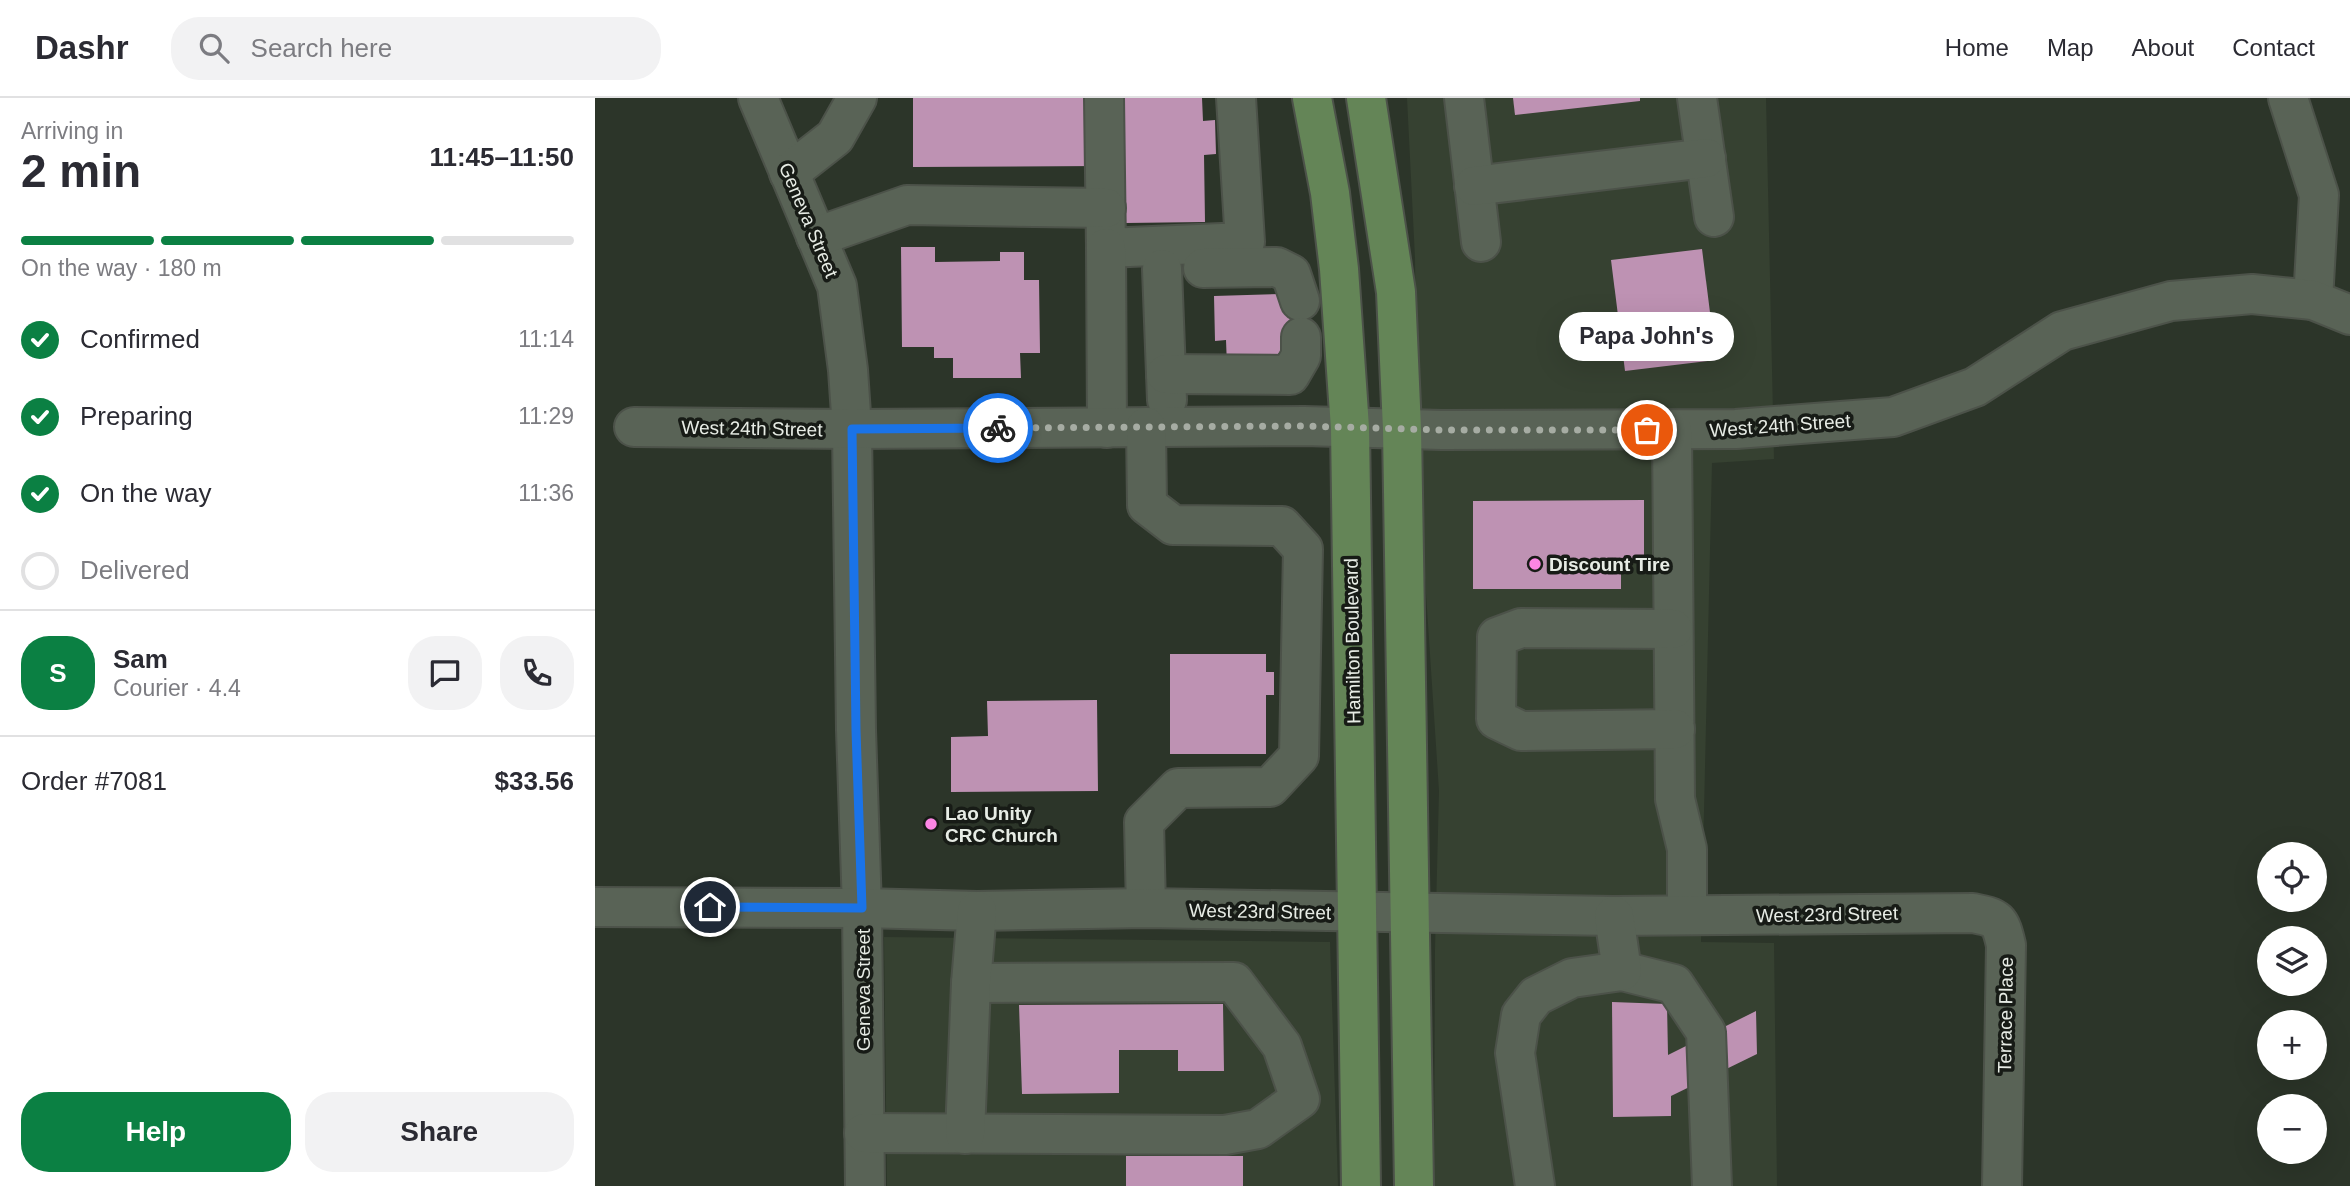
<!DOCTYPE html>
<html lang="en">
<head>
<meta charset="utf-8">
<style>
  body { margin:0; font-family:Helvetica,sans-serif; background:#f2f2f3; color:#2b2b33; height:100vh; display:flex; flex-direction:column; font-size:26px; white-space:nowrap }
  * { box-sizing:border-box; margin:0 }
  p { font-size:23px; color:#7c7c81 }
  .icon { flex:none; width:38px; height:38px; fill:none; stroke:currentColor; stroke-width:2; stroke-linecap:round; stroke-linejoin:round }
  .map { position:relative; flex:1; overflow:hidden }
  .sheet { display:flex; flex-direction:column; background:#fff; width:595px }
  .sheet>* { flex:none }
  .fabs { position:absolute; left:1662px; top:744px; display:grid; gap:14px }
  .fabs a { display:grid; place-items:center; width:70px; height:70px; border-radius:50%; background:#fff; box-shadow:0 7px 28px #0002; font-size:35px }
  .pin { position:absolute; display:grid; place-items:center; width:60px; height:60px; color:#fff; margin:-30px; border:4px solid #fff; border-radius:50%; box-shadow:0 2px 7px #0007 }
  .courier { position:absolute; display:grid; place-items:center; width:70px; height:70px; margin:-35px; border:5px solid #1a73e8; border-radius:50%; background:#fff; color:#222; box-shadow:0 2px 9px #0007 }
  .bubble { position:absolute; height:49px; border-radius:24px; background:#fff; box-shadow:0 7px 28px #0002; font-size:23px; font-weight:700; line-height:49px; text-align:center }
  .summary em { font-style:normal; font-weight:700 }
  .summary div { display:flex; flex-direction:column-reverse }
  .summary { display:flex; align-items:center; justify-content:space-between; height:119px; padding:0 21px }
  h1 { font-size:46px; font-weight:700; line-height:52px }
  .bar { display:grid; grid-template-columns:repeat(4,1fr); gap:10px 7px; align-content:center; height:84px; padding:0 21px }
  .bar i { height:9px; border-radius:5px; background:#e1e1e2 }
  .bar .active { background:#0b8043 }
  .bar p { grid-column:span 4 }
  .line { display:flex; align-items:center; gap:18px; padding:0 21px; border-top:2px solid #e1e1e2 }
  .line div { flex:1 }
  .round { display:grid; place-items:center; flex:none; width:74px; height:74px; border-radius:28px; background:#f2f2f3 }
  ol { padding:0 21px; list-style:none }
  li { display:flex; align-items:center; gap:21px; height:77px }
  li p { margin-inline-start:auto }
  li .icon { padding:7px; border-radius:50%; background:#0b8043; color:#fff; stroke-width:4 }
  li:last-child { color:#7c7c81 }
  li i { width:38px; height:38px; border:4px solid #e1e1e2; border-radius:50% }
  .button { display:flex; gap:14px; margin-top:auto; padding:14px 21px }
  .button a { flex:1; height:80px; border-radius:28px; background:#0b8043; color:#fff; font-size:28px; font-weight:700; line-height:80px; text-align:center }
  .button a+a { background:#f2f2f3; color:#2b2b33 }
  header { display:flex; align-items:center; gap:42px; box-sizing:border-box; height:98px; padding:0 35px; background:#fff; border-bottom:2px solid #e1e1e2 }
  header strong { font-size:33px }
  nav { display:flex; gap:38px; margin-inline-start:auto; font-size:24px }
  .search { width:490px; height:63px; background:#f2f2f3; display:flex; align-items:center; gap:18px; box-sizing:border-box; padding:0 24px; border-radius:28px; color:#7c7c81; font-size:26px }
  main { display:flex; flex:1; min-height:0 }
  .map>svg:first-child { display:block }
  .built { fill:#364131 }
  .building { fill:#be92b3 }
  .lines { fill:none; stroke-linecap:round; stroke-linejoin:round }
  .minor-casing { stroke:#4c5249; stroke-width:42 }
  .major-casing { stroke:#4c5249; stroke-width:42 }
  .minor { stroke:#596356; stroke-width:38 }
  .major { stroke:#648557; stroke-width:38 }
  .done { stroke:#a6aca3; stroke-width:7; stroke-dasharray:0 12.6 }
  .route { stroke:#1a73e8; stroke-width:9 }
  .poi-dot { fill:#fc86e4; stroke:#171b16; stroke-width:2.5 }
  .labels { text-anchor:middle; stroke-width:7; stroke-linejoin:round; paint-order:stroke }
  .street-label { font-size:19px; fill:#e7ece5; stroke:#171b16 }
  .poi-label { font-size:19px; font-weight:bold; fill:#e7ece5; stroke:#171b16; text-anchor:start }
</style>
</head>
<body>
<header>
<strong>Dashr</strong>
<div class="search"><svg class="icon" aria-label="search" viewBox="0 0 24 24"><circle cx="10" cy="10" r="6"/><path d="M15 15l6 6"/></svg>Search here</div>
<nav><a>Home</a><a>Map</a><a>About</a><a>Contact</a></nav>
</header>
<main>
<section class="sheet">
<div class="summary"><div><h1>2 min</h1><p>Arriving in</p></div><em>11:45–11:50</em></div>
<div class="bar"><i class="active"></i><i class="active"></i><i class="active"></i><i></i><p>On the way · 180 m</p></div>
<ol>
<li><svg class="icon" aria-label="check" viewBox="0 0 24 24"><path d="M5 12l5 5 9-10"/></svg>Confirmed<p>11:14</p></li>
<li><svg class="icon" aria-label="check" viewBox="0 0 24 24"><path d="M5 12l5 5 9-10"/></svg>Preparing<p>11:29</p></li>
<li><svg class="icon" aria-label="check" viewBox="0 0 24 24"><path d="M5 12l5 5 9-10"/></svg>On the way<p>11:36</p></li>
<li><i></i>Delivered</li>
</ol>
<div class="line" style="height:126px"><b class="round" style="background:#0b8043;color:#fff">S</b><div><b>Sam</b><p>Courier · 4.4</p></div><a class="round"><svg class="icon" aria-label="chat" viewBox="0 0 24 24"><path d="M4 5h16v11H9l-5 4z"/></svg></a><a class="round"><svg class="icon" aria-label="phone" viewBox="0 0 24 24"><path d="M5 4h4l2 5-3 2q2 4 5 5l2-3 5 2v4C11 20 4 13 5 4z"/></svg></a></div>
<div class="line" style="height:91px"><div>Order #7081</div><b>$33.56</b></div>
<div class="button"><a>Help</a><a>Share</a></div>
</section>
<div class="map">
<svg width="1755" height="1088" viewBox="0 0 1755 1088">
  <rect width="100%" height="100%" fill="#2c3529"/>
  <g class="built">
    <polygon points="812,0 1171,0 1179,361 1117,365 1106,844 1179,845 1182,1088 839,1088 840,851 844,693 822,359 820,160"/>
    <polygon points="289,839 735,844 743,1088 292,1088"/>
  </g>
  <g class="building">
    <polygon points="318,0 504,0 506,68 318,69"/>
    <polygon points="529,0 607,0 608,23 620,22 621,56 609,57 610,124 530,125"/>
    <polygon points="918,0 1045,0 1045,3 920,17"/>
    <polygon points="306,149 340,149 340,164 405,163 405,154 429,154 429,182 444,182 445,255 425,255 426,280 358,280 358,260 339,260 339,249 307,249"/>
    <polygon points="1107,151 1121,262 1030,273 1016,162"/>
    <polygon points="687,196 710,203 689,257 667,258 632,268 631,242 620,243 619,198"/>
    <polygon points="1049,402 1049,462 1026,462 1026,491 878,491 878,403"/>
    <polygon points="575,556 671,556 671,574 679,574 679,597 671,597 671,656 575,656"/>
    <polygon points="502,602 503,693 356,694 356,639 393,638 392,603"/>
    <polygon points="1017,904 1072,906 1073,957 1161,913 1162,956 1076,998 1076,1018 1018,1019"/>
    <polygon points="628,906 629,973 583,973 583,952 524,952 524,995 427,996 424,907"/>
    <rect x="531" y="1058" width="117" height="30"/>
  </g>
  <g class="lines">
    <defs>
      <g id="minor">
        <polyline points="163,0 242,188 253,272 257,331 261,632 267,810 270,1088"/>
        <polyline points="509,0 511,150 650,144 641,0"/>
        <polyline points="869,0 886,144"/>
        <polyline points="1102,0 1119,119"/>
        <polyline points="1693,0 1724,97 1718,202"/>
        <polyline points="194,75 240,39 262,0"/>
        <polyline points="879,88 1111,60"/>
        <polyline points="221,139 312,107 511,110"/>
        <polyline points="511,150 512,330"/>
        <polyline points="608,170 682,169 696,176 705,203"/>
        <polyline points="567,171 572,302"/>
        <polyline points="571,276 695,277 706,258 706,239"/>
        <polyline points="39,329 257,331 709,328 847,332 1141,331 1298,319 1380,289 1467,233 1576,203 1657,196 1718,202 1755,217"/>
        <polyline points="551,329 552,407 578,427 687,428 708,451 704,658 675,689 583,690 549,724 551,810"/>
        <polyline points="1077,332 1080,701 1092,751 1092,817"/>
        <polyline points="1078,531 926,530 902,539 901,621 926,633 1080,631"/>
        <path d="M0,809L267,810L382,813L551,810L1019,818L1378,815C1403,820 1405,821 1411,847L1407,1088"/>
        <polyline points="1027,873 1079,886 1111,934 1117,1088"/>
        <polyline points="269,1035 630,1037 663,1031 705,1001 687,948 639,884 376,885"/>
        <polyline points="370,1036 376,885 382,813"/>
        <polyline points="940,1088 920,955 926,917 941,898 977,880 1027,873 1019,818"/>
      </g>
      <g id="major">
        <polyline points="717,0 735,95 744,171 755,330 766,1088"/>
        <polyline points="771,0 801,194 807,331 819,1088"/>
      </g>
    </defs>
    <use href="#minor" class="minor-casing"/>
    <use href="#major" class="major-casing"/>
    <use href="#minor" class="minor"/>
    <use href="#major" class="major"/>
  </g>
  <g class="lines">
    <polyline class="done" points="403,330 709,328 847,332 1052,332"/>
    <polyline class="route" points="115,809 267,810 261,632 257,331 403,330"/>
  </g>
  <g class="poi-dot">
    <circle cx="940" cy="466" r="7"/>
    <circle cx="336" cy="726" r="7"/>
  </g>
  <g class="labels">
    <g class="street-label">
      <text transform="translate(214 122) rotate(67)" y="7">Geneva Street</text>
      <text transform="translate(1185 327) rotate(-4)" y="7">West 24th Street</text>
      <text transform="translate(157 330) rotate(1)" y="7">West 24th Street</text>
      <text transform="translate(757 543) rotate(-91)" y="7">Hamilton Boulevard</text>
      <text transform="translate(665 813) rotate(1)" y="7">West 23rd Street</text>
      <text transform="translate(1232 816) rotate(-1)" y="7">West 23rd Street</text>
      <text transform="translate(268 892) rotate(-90)" y="7">Geneva Street</text>
      <text transform="translate(1410 917) rotate(-89)" y="7">Terrace Place</text>
    </g>
    <g class="poi-label">
      <text x="954" y="473">Discount Tire</text>
      <text x="350" y="722">Lao Unity<tspan x="350" dy="22">CRC Church</tspan></text>
    </g>
  </g>
</svg>
<div class="fabs">
<a><svg class="icon" aria-label="locate" viewBox="0 0 24 24"><circle cx="12" cy="12" r="6"/><path d="M12 2v4M12 18v4M2 12h4M18 12h4"/></svg></a>
<a><svg class="icon" aria-label="layers" viewBox="0 0 24 24"><path d="M12 4l9 5-9 5-9-5zM3 14l9 5 9-5"/></svg></a>
<a>+</a>
<a>−</a>
</div>
<div class="pin" style="left:1052px;top:332px;background:#ea580c"><svg class="icon" aria-label="bag" viewBox="0 0 24 24"><path d="M5 8h14l-1 12H6zM9 8a3 3 0 0 1 6 0"/></svg></div>
<div class="pin" style="left:115px;top:809px;background:#1f2937"><svg class="icon" aria-label="home" viewBox="0 0 24 24"><path d="M3 11l9-7 9 7M6 9v11h12V9"/></svg></div>
<div class="courier" style="left:403px;top:330px"><svg class="icon" aria-label="bike" viewBox="0 0 24 24"><circle cx="6" cy="16" r="4"/><circle cx="18" cy="16" r="4"/><path d="M6 16l4-8h5l3 8M10 8l3 8H6M13 5h3"/></svg></div>
<div class="bubble" style="left:964px;top:214px;width:175px">Papa John's</div>
</div>
</main>
</body>
</html>
